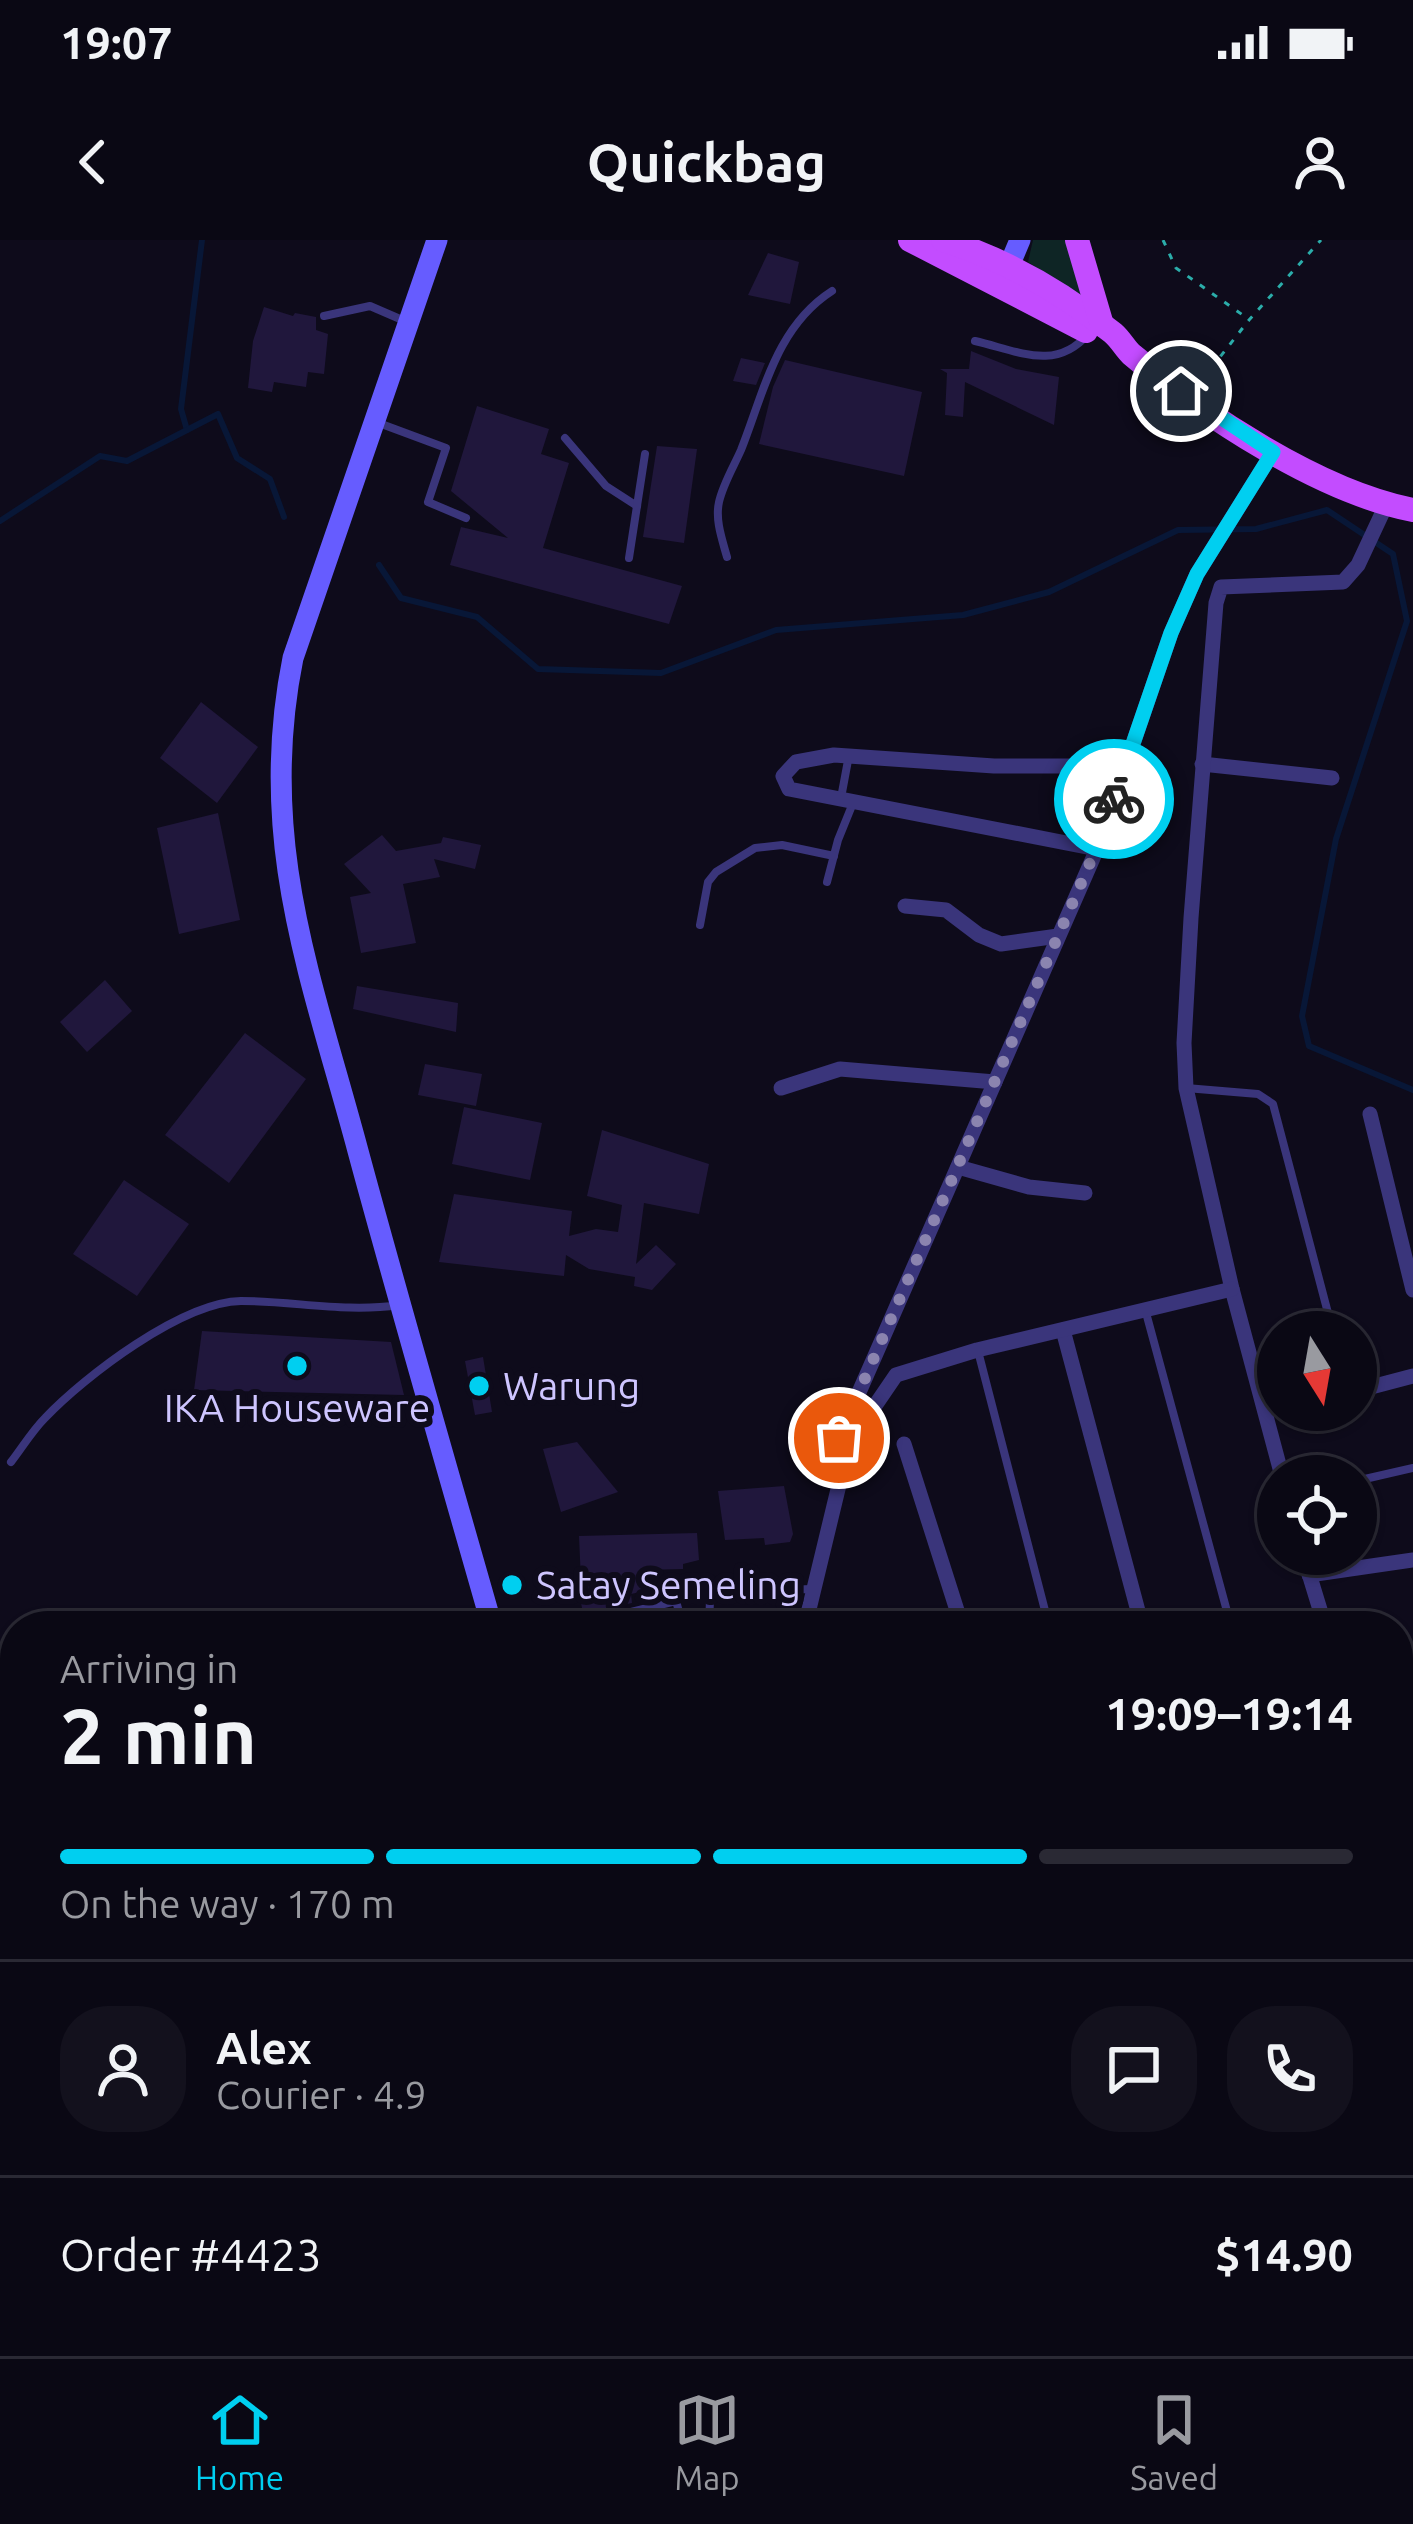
<!DOCTYPE html>
<html lang="en">
<head>
<meta charset="utf-8">
<style>
  body { margin:0; font-family:Ubuntu,sans-serif; background:#13111d; color:#f1f3f6; height:100vh; display:flex; flex-direction:column; font-size:45px; white-space:nowrap }
  * { box-sizing:border-box; margin:0 }
  p { font-size:39px; color:#999aa0 }
  .icon { flex:none; width:66px; height:66px; fill:none; stroke:currentColor; stroke-width:2; stroke-linecap:round; stroke-linejoin:round }
  .map { position:relative; flex:1; overflow:hidden }
  .sheet { position:absolute; left:0px; top:1371px; width:1413px; height:747px; display:flex; flex-direction:column; background:#0a0814; border-radius:48px 48px 0 0; box-shadow:0 3px 9px #0004,0 0 0 3px #2a2934 }
  .sheet>* { flex:none }
  .needle { width:78px; rotate:169deg }
  .controls { position:absolute; left:1257px; top:1071px; display:grid; gap:24px }
  .controls a { display:grid; place-items:center; width:120px; height:120px; border-radius:50%; background:#0a0814; box-shadow:0 3px 9px #0004,0 0 0 3px #2a2934; font-size:60px }
  .pin { position:absolute; display:grid; place-items:center; width:102px; height:102px; color:#fff; margin:-51px; border:6px solid #fff; border-radius:50%; box-shadow:0 3px 12px #0007 }
  .courier { position:absolute; display:grid; place-items:center; width:120px; height:120px; margin:-60px; border:9px solid #00cff0; border-radius:50%; background:#fff; color:#222; box-shadow:0 3px 15px #0007 }
  .summary em { font-style:normal; font-weight:700 }
  .summary div { display:flex; flex-direction:column-reverse }
  .summary { display:flex; align-items:center; justify-content:space-between; height:204px; padding:0 60px }
  h1 { font-size:78px; font-weight:700; line-height:90px }
  .bar { display:grid; grid-template-columns:repeat(4,1fr); gap:18px 12px; align-content:center; height:144px; padding:0 60px }
  .bar i { height:15px; border-radius:9px; background:#2a2934 }
  .bar .current { background:#00cff0 }
  .bar p { grid-column:span 4 }
  .line { display:flex; align-items:center; gap:30px; padding:0 60px; border-top:3px solid #2a2934 }
  .line div { flex:1 }
  .round { display:grid; place-items:center; flex:none; width:126px; height:126px; border-radius:48px; background:#13111d }
  .status { display:flex; justify-content:space-between; align-items:center; height:84px; padding:0 60px; background:#0a0814; direction:ltr }
  .status svg { height:33px; fill:currentColor }
  header { display:flex; justify-content:space-between; align-items:center; height:156px; padding:0 60px; background:#0a0814; font-size:54px; font-weight:700 }
  .tab-bar { display:flex; justify-content:space-around; align-items:center; height:168px; border-top:3px solid #2a2934; background:#0a0814; font-size:33px; color:#999aa0 }
  .tab-bar a { display:grid; justify-items:center; gap:6px }
  .tab-bar .current { color:#00cff0 }
  .map>svg:first-child { display:block }
  .green { fill:#0e2525 }
  .lines { fill:none; stroke-linecap:round; stroke-linejoin:round }
  .stream { stroke:#081737; stroke-width:6 }
  .building { fill:#20173c }
  .path { stroke:#2badaa; stroke-width:3; stroke-dasharray:6 9; stroke-linecap:butt }
  .lane { stroke:#3a357b; stroke-width:8 }
  .street { stroke:#3a357b; stroke-width:15 }
  .secondary { stroke:#665cff; stroke-width:21 }
  .primary { stroke:#c34cff; stroke-width:24 }
  .done { stroke:#8b84af; stroke-width:12; stroke-dasharray:0 21.6 }
  .route { stroke:#00cff0; stroke-width:15 }
  .poi-dot { fill:#00cff0; stroke:#0e0b1b; stroke-width:4.5 }
  .labels { text-anchor:middle; stroke-width:12; stroke-linejoin:round; paint-order:stroke }
  .poi-label { font-size:39px; fill:#cec5ff; stroke:#0e0b1b; text-anchor:start }
</style>
</head>
<body>
<div class="status"><b>19:07</b><svg viewBox="0 0 49 12"><path d="M0 12V9h3v3zM5 12V6h3v6zM10 12V3h3v9zM15 12V0h3v12zM26 1h20v11H26zM47 4h2v5h-2z"/></svg></div>
<header><svg class="icon" aria-label="back" viewBox="0 0 24 24"><path d="M15 5l-7 7 7 7"/></svg>Quickbag<svg class="icon" aria-label="person" viewBox="0 0 24 24"><circle cx="12" cy="8" r="4"/><path d="M4 21q1-7 8-7t8 7"/></svg></header>
<div class="map">
<svg width="1413" height="2116" viewBox="0 0 1413 2116">
  <rect width="100%" height="100%" fill="#0e0b1b"/>
  <g class="green">
    <polygon points="1033,0 1067,0 1088,60 1028,22"/>
    <polygon points="1177,2103 1274,2103 1275,2116 1183,2116"/>
  </g>
  <g class="lines">
    <g class="stream">
      <polyline points="187,190 181,169 202,0"/>
      <polyline points="0,281 100,216 127,221 218,174 237,218 270,239 284,277"/>
      <polyline points="379,325 401,358 477,377 538,429 661,433 776,390 963,375 1049,352 1178,290 1256,289 1327,270 1393,314 1407,381 1336,599 1302,776 1309,806 1413,850"/>
    </g>
  </g>
  <g class="building">
    <polygon points="768,13 799,22 790,64 748,55"/>
    <polygon points="264,67 293,76 295,73 316,77 316,90 328,94 324,134 308,132 306,147 274,142 272,152 248,148 253,101"/>
    <polygon points="971,111 1016,129 1059,137 1054,185 965,142 963,177 945,175 947,133 940,129 969,129"/>
    <polygon points="741,118 765,123 756,145 733,141"/>
    <polygon points="785,120 922,152 904,236 759,204 773,147"/>
    <polygon points="477,166 549,189 541,214 569,223 543,308 682,346 669,384 450,325 461,287 508,298 451,251"/>
    <polygon points="657,206 697,209 684,303 643,297"/>
    <polygon points="201,462 258,507 217,563 160,518"/>
    <polygon points="218,573 240,680 179,694 157,588"/>
    <polygon points="382,595 396,611 441,603 443,597 481,605 475,629 434,619 440,637 403,644 416,703 361,713 350,657 371,653 344,624"/>
    <polygon points="105,740 132,771 87,812 60,782"/>
    <polygon points="357,746 458,763 456,792 353,769"/>
    <polygon points="245,793 306,839 229,943 165,895"/>
    <polygon points="425,824 482,834 476,866 418,855"/>
    <polygon points="464,867 542,883 530,940 452,924"/>
    <polygon points="602,890 709,924 699,974 644,963 636,1024 656,1005 676,1024 652,1050 634,1046 635,1037 589,1029 566,1015 564,1036 439,1022 454,954 572,971 569,996 596,989 618,992 622,965 587,956"/>
    <polygon points="124,940 189,984 137,1056 73,1014"/>
    <polygon points="202,1091 391,1102 404,1155 194,1150"/>
    <polygon points="483,1117 492,1172 475,1175 465,1121"/>
    <polygon points="577,1202 618,1252 561,1272 543,1209"/>
    <polygon points="784,1246 793,1294 790,1302 765,1305 764,1298 725,1300 718,1251"/>
    <polygon points="697,1293 699,1320 683,1324 683,1329 641,1330 645,1351 631,1354 632,1363 583,1373 577,1342 581,1341 579,1296"/>
    <polygon points="1413,2032 1413,2116 1398,2116 1398,2033"/>
  </g>
  <g class="lines">
    <g class="path">
      <polyline points="1163,0 1176,28 1247,78"/>
      <polyline points="1202,140 1249,80 1321,0"/>
    </g>
    <g class="lane">
      <polyline points="324,76 370,66 407,82"/>
      <path d="M975,101C1018,111 1056,132 1088,94"/>
      <polyline points="376,182 446,208 428,262 466,278"/>
      <polyline points="565,198 606,246 637,266"/>
      <path d="M727,317C722,299 715,280 719,262C723,244 734,226 741,210C764,152 776,87 832,51"/>
      <polyline points="629,318 645,214"/>
      <polyline points="841,558 849,515"/>
      <polyline points="827,642 838,600 853,563"/>
      <polyline points="700,685 708,642 716,632 755,608 782,605 834,616"/>
      <polyline points="1186,848 1258,854 1273,864 1333,1092"/>
      <polyline points="1145,1069 1231,1386"/>
      <polyline points="978,1111 1049,1386"/>
      <path d="M11,1222C22,1208 32,1191 45,1178C85,1136 182,1062 241,1061C294,1061 346,1073 399,1065"/>
      <polyline points="1356,1241 1413,1228"/>
      <polyline points="574,1386 676,1361 683,1386"/>
      <polyline points="709,1386 710,1360 720,1352 812,1349"/>
    </g>
    <g class="street">
      <polyline points="1202,524 1332,538"/>
      <polyline points="1097,609 789,549 783,536 796,522 834,515 994,526 1125,526"/>
      <polyline points="905,666 946,670 979,695 1001,704 1058,696"/>
      <polyline points="781,848 840,829 995,842"/>
      <polyline points="1370,874 1413,1050"/>
      <polyline points="958,927 1029,947 1085,953"/>
      <polyline points="1063,1090 1142,1386"/>
      <polyline points="1356,1151 1413,1136"/>
      <polyline points="904,1204 962,1386"/>
      <polyline points="1282,1236 1232,1049 1186,848 1184,803 1191,678 1216,363 1221,347 1343,342 1358,325 1386,265"/>
      <polyline points="839,1245 833,1218 839,1198 1097,609 1171,393 1197,334 1273,212"/>
      <polyline points="1303,1314 1325,1386"/>
      <polyline points="1309,1335 1413,1320"/>
      <polyline points="805,1386 839,1245 868,1176 896,1135 977,1110 1232,1049"/>
      <polyline points="1398,1523 1413,1520"/>
      <polyline points="1398,1563 1413,1561"/>
      <polyline points="1398,1798 1413,1833"/>
      <polyline points="1398,2004 1413,2002"/>
      <polyline points="1290,2103 1290,2116"/>
    </g>
    <g class="secondary">
      <path d="M437,0L293,418C256,601 312,739 358,911C401,1070 447,1228 492,1386"/>
      <polyline points="1004,38 1020,0"/>
      <polyline points="697,2103 700,2116"/>
    </g>
    <g class="primary">
      <polyline points="910,0 1086,91"/>
      <path d="M943,0C1004,19 1063,53 1113,93C1121,100 1124,107 1131,114C1203,175 1320,252 1413,270"/>
      <polyline points="1077,0 1102,85"/>
    </g>
  </g>
  <g class="lines">
    <polyline class="done" points="839,1198 1096,609 1114,559"/>
    <polyline class="route" points="1114,559 1171,393 1197,334 1273,212 1181,151"/>
  </g>
  <g class="poi-dot">
    <circle cx="297" cy="1126" r="12"/>
    <circle cx="479" cy="1146" r="12"/>
    <circle cx="512" cy="1345" r="12"/>
  </g>
  <g class="labels">
    <g class="poi-label">
      <text x="503" y="1160">Warung</text>
      <text x="297" y="1182" text-anchor="middle">IKA Houseware</text>
      <text x="536" y="1359">Satay Semeling</text>
    </g>
  </g>
</svg>
<div class="controls">
<a><svg class="needle" viewBox="-14 -14 28 28"><path d="M0-13l5 13h-10z" fill="#e53935"/><path d="M0 13l5-13h-10z" fill="#999aa0"/></svg></a>
<a><svg class="icon" aria-label="locate" viewBox="0 0 24 24"><circle cx="12" cy="12" r="6"/><path d="M12 2v4M12 18v4M2 12h4M18 12h4"/></svg></a>
</div>
<div class="pin" style="left:839px;top:1198px;background:#ea580c"><svg class="icon" aria-label="bag" viewBox="0 0 24 24"><path d="M5 8h14l-1 12H6zM9 8a3 3 0 0 1 6 0"/></svg></div>
<div class="pin" style="left:1181px;top:151px;background:#1f2937"><svg class="icon" aria-label="home" viewBox="0 0 24 24"><path d="M3 11l9-7 9 7M6 9v11h12V9"/></svg></div>
<div class="courier" style="left:1114px;top:559px"><svg class="icon" aria-label="bike" viewBox="0 0 24 24"><circle cx="6" cy="16" r="4"/><circle cx="18" cy="16" r="4"/><path d="M6 16l4-8h5l3 8M10 8l3 8H6M13 5h3"/></svg></div>
<section class="sheet">
<div class="summary"><div><h1>2 min</h1><p>Arriving in</p></div><em>19:09–19:14</em></div>
<div class="bar"><i class="current"></i><i class="current"></i><i class="current"></i><i></i><p>On the way · 170 m</p></div>
<div class="line" style="height:216px"><a class="round"><svg class="icon" aria-label="person" viewBox="0 0 24 24"><circle cx="12" cy="8" r="4"/><path d="M4 21q1-7 8-7t8 7"/></svg></a><div><b>Alex</b><p>Courier · 4.9</p></div><a class="round"><svg class="icon" aria-label="chat" viewBox="0 0 24 24"><path d="M4 5h16v11H9l-5 4z"/></svg></a><a class="round"><svg class="icon" aria-label="phone" viewBox="0 0 24 24"><path d="M5 4h4l2 5-3 2q2 4 5 5l2-3 5 2v4C11 20 4 13 5 4z"/></svg></a></div>
<div class="line" style="height:156px"><div>Order #4423</div><b>$14.90</b></div>
</section>
</div>
<nav class="tab-bar">
<a class="current"><svg class="icon" aria-label="home" viewBox="0 0 24 24"><path d="M3 11l9-7 9 7M6 9v11h12V9"/></svg>Home</a>
<a><svg class="icon" aria-label="map" viewBox="0 0 24 24"><path d="M3 6l6-2 6 2 6-2v14l-6 2-6-2-6 2zM9 4v14M15 6v14"/></svg>Map</a>
<a><svg class="icon" aria-label="saved" viewBox="0 0 24 24"><path d="M7 4h10v16l-5-4-5 4z"/></svg>Saved</a>
</nav>
</body>
</html>
